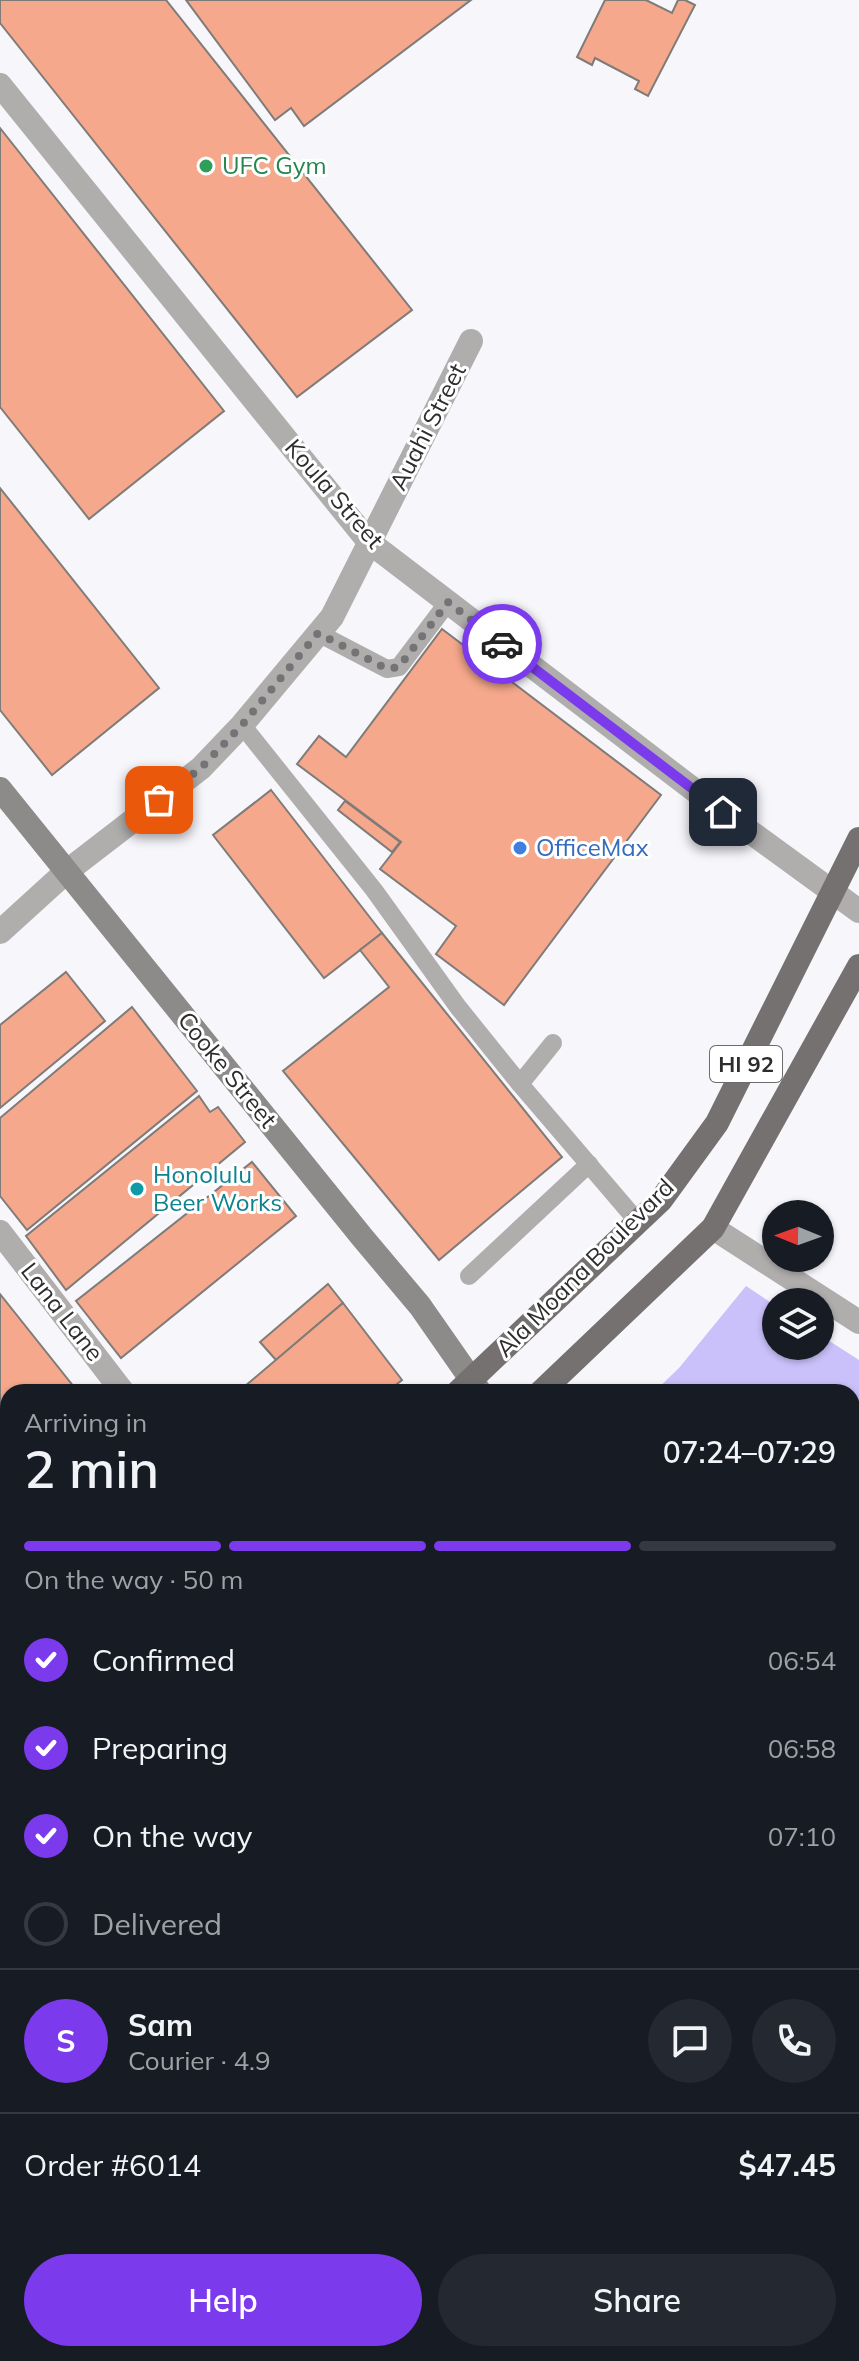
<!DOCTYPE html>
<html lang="en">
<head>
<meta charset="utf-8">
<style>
  body { margin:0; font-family:Mulish,sans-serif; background:#242831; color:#f1f3f6; height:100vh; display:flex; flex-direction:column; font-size:30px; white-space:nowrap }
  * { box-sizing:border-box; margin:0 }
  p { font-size:26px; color:#9ea1a6 }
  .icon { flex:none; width:44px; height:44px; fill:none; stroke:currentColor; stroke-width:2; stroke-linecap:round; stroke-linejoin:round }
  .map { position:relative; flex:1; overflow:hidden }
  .drawer { position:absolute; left:0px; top:1384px; width:860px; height:978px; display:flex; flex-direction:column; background:#171b24; border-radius:24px 24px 0 0; box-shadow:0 2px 6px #0004 }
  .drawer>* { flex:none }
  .needle { width:52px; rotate:271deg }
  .tools { position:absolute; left:762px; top:1200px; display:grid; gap:16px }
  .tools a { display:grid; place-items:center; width:72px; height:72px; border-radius:50%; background:#171b24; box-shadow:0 2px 6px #0004; font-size:40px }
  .pin { position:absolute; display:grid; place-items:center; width:68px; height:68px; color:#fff; margin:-34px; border-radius:16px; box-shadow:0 4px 12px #0006 }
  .courier { position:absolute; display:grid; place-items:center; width:80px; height:80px; margin:-40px; border:6px solid #7c3aed; border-radius:50%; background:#fff; color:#222; box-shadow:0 2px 10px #0007 }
  .summary em { font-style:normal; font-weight:600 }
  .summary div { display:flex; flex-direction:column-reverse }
  .summary { display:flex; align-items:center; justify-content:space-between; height:136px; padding:0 24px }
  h1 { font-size:52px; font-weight:600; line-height:60px }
  .bar { display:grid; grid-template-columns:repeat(4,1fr); gap:12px 8px; align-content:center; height:96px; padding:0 24px }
  .bar i { height:10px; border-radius:6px; background:#363941 }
  .bar .active { background:#7c3aed }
  .bar p { grid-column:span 4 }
  .line { display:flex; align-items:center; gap:20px; padding:0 24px; border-top:2px solid #363941 }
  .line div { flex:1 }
  .round { display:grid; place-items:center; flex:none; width:84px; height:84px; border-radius:42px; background:#242831 }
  ol { padding:0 24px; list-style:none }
  li { display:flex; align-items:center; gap:24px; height:88px }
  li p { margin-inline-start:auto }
  li .icon { padding:8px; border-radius:50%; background:#7c3aed; color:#fff; stroke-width:4 }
  li:last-child { color:#9ea1a6 }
  li i { width:44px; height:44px; border:4px solid #363941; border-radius:50% }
  .primary-button { display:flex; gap:16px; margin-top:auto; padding:16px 24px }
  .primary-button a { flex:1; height:92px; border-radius:48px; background:#7c3aed; color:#fff; font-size:32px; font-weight:600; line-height:92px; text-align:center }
  .primary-button a+a { background:#242831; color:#f1f3f6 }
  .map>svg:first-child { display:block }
  .green { fill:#cac0fa }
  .building { fill:#f5a88b; stroke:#7f7b79; stroke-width:2 }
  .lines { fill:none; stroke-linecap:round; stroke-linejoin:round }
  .lane { stroke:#b0adad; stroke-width:18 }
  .street { stroke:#b0adad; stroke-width:24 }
  .secondary { stroke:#8d8a8a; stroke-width:24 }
  .primary { stroke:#757170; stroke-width:24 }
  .done { stroke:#747376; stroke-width:8; stroke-dasharray:0 14.4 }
  .route { stroke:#7c3aed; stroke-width:10 }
  .leisure-dot { fill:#2e9e5b; stroke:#fff; stroke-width:3 }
  .shop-dot { fill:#3f7fe0; stroke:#fff; stroke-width:3 }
  .culture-dot { fill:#0f9aa8; stroke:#fff; stroke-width:3 }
  .labels { text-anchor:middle; stroke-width:6; stroke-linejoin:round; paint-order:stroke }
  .shield { fill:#fff; stroke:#6c6c6d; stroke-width:2 }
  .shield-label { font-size:22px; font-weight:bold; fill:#2d2d2e }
  .leisure-label { font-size:24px; fill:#27864d; stroke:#fff; text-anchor:start }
  .street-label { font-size:24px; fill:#2d2d2e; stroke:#fff }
  .shop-label { font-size:24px; fill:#366cbe; stroke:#fff; text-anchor:start }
  .culture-label { font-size:24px; fill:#0d838f; stroke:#fff; text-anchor:start }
</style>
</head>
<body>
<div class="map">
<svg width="859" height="2361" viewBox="0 0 859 2361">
  <rect width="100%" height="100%" fill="#f7f6fb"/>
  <polygon class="green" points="746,1286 776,1306 776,1346 820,1346 820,1335 859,1360 859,1742 852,1734 852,1392 654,1392 679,1368"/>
  <g class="building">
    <polygon points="0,0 166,0 412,310 297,397 0,23"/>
    <polygon points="186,0 471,0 304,126 291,108 275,120"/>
    <polygon points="605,0 646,0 672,13 678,0 685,0 695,5 648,96 635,89 639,81 595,58 592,65 577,57"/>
    <polygon points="0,128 224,411 89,519 0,407"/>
    <polygon points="0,488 159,688 52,775 0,710"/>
    <polygon points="442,629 661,795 504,1005 436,954 456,926 380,869 401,842 297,764 319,736 346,757"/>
    <polygon points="271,790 382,933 324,978 213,835"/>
    <polygon points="345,801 400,842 392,852 338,810"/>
    <polygon points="382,933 562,1157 439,1260 283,1071 389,987 360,950"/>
    <polygon points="66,972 105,1021 0,1108 0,1025"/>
    <polygon points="132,1007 197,1091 27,1230 0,1196 0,1118"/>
    <polygon points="199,1096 210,1112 218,1107 245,1142 66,1290 26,1236"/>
    <polygon points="252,1162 296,1216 121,1358 76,1301"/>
    <polygon points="328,1284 343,1303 276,1360 260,1342"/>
    <polygon points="0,1294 78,1392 8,1392 8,1472 0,1478"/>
    <polygon points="343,1303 402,1380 387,1392 238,1392"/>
    <polygon points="8,1937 8,2345 0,2352 0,1944"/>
  </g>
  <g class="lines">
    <g class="lane">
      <polyline points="318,633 387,669 399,667 448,602"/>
      <polyline points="242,725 374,890 458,1007 520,1084"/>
      <polyline points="553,1043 520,1084 638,1222"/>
      <polyline points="469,1276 589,1164"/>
    </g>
    <g class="street">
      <polyline points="0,85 369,542 723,812 859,911"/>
      <polyline points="0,932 66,872 201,768 242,725 332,617 471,341"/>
      <polyline points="713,1228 859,1322"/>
      <polyline points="0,1232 123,1392"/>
      <polyline points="0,1705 8,1715"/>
      <polyline points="852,1835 859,1843"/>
      <polyline points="541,2354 547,2361"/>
    </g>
    <g class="secondary">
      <polyline points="0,789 362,1237 420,1306 480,1392"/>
      <polyline points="852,2279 859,2274"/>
      <polyline points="755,2361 763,2354"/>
      <polyline points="836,2361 844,2354"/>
    </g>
    <g class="primary">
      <polyline points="458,1392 661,1200 717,1123 859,839"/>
      <polyline points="541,1392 713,1228 859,966"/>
      <polyline points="0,1786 8,1779"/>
      <polyline points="0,1860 8,1853"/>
    </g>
  </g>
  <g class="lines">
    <polyline class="done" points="159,800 201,768 242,725 318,633 387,669 399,667 448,602 502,644"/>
    <polyline class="route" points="502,644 723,812"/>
  </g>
  <circle class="leisure-dot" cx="206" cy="166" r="8"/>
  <circle class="shop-dot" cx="520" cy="848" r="8"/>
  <circle class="culture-dot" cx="137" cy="1189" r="8"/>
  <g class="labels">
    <rect class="shield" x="710" y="1046" width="72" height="36" rx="6"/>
    <g class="shield-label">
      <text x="746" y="1072">HI 92</text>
    </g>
    <g class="leisure-label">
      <text x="222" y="174">UFC Gym</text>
    </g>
    <g class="street-label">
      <text transform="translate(428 427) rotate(-63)" y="8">Auahi Street</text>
      <text transform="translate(334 494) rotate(49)" y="8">Koula Street</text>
      <text transform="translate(227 1070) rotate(51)" y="8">Cooke Street</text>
      <text transform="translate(585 1268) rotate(-45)" y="8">Ala Moana Boulevard</text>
      <text transform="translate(62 1312) rotate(52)" y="8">Lana Lane</text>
    </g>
    <g class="shop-label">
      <text x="536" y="856">OfficeMax</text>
    </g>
    <g class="culture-label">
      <text x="153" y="1183">Honolulu<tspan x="153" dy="28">Beer Works</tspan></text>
    </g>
  </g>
</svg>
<div class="tools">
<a><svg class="needle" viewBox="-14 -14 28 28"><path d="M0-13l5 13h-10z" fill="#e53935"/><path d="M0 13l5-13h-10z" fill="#9ea1a6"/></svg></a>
<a><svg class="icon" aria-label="layers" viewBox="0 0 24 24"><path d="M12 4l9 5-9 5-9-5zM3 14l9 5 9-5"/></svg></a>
</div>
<div class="pin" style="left:159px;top:800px;background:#ea580c"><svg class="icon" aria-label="bag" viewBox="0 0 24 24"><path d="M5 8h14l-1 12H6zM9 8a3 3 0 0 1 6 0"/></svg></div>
<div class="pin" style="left:723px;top:812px;background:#1f2937"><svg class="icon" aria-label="home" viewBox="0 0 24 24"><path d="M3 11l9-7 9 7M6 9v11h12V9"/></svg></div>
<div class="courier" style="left:502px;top:644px"><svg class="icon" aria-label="car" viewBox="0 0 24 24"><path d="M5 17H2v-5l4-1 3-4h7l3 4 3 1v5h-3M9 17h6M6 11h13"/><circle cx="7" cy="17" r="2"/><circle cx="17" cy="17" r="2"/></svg></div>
<section class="drawer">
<div class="summary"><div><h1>2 min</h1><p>Arriving in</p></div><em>07:24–07:29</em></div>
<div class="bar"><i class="active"></i><i class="active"></i><i class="active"></i><i></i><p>On the way · 50 m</p></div>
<ol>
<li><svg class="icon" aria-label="check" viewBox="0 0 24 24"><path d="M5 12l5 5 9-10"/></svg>Confirmed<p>06:54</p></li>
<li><svg class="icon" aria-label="check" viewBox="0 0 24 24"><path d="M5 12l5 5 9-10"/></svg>Preparing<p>06:58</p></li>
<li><svg class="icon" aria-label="check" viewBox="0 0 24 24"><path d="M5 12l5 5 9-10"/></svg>On the way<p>07:10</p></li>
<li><i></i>Delivered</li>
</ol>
<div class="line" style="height:144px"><b class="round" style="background:#7c3aed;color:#fff">S</b><div><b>Sam</b><p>Courier · 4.9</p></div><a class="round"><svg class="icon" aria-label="chat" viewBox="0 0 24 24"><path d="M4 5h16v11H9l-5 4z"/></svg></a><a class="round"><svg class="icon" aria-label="phone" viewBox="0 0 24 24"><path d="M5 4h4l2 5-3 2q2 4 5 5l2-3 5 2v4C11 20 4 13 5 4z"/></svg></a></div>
<div class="line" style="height:104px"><div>Order #6014</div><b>$47.45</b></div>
<div class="primary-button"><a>Help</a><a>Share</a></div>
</section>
</div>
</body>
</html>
